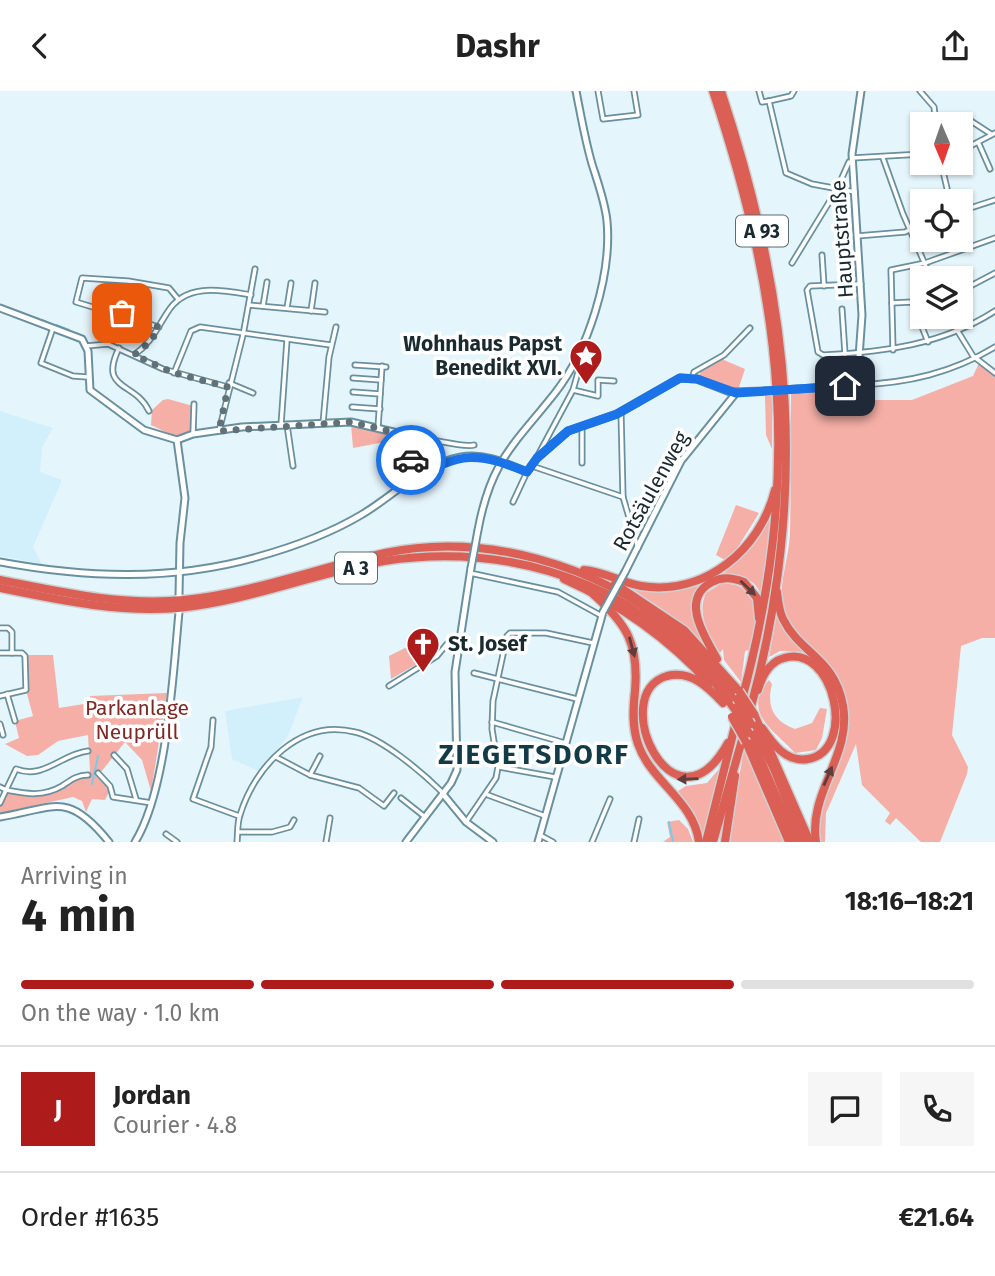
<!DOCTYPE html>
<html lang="en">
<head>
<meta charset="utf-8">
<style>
  body { margin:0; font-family:"Fira Sans",sans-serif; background:#f6f6f6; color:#222; height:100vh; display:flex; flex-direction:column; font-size:26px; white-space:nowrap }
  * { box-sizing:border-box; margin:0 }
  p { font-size:23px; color:#767676 }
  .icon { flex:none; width:38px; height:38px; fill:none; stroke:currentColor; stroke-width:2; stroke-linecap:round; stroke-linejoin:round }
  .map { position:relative; height:751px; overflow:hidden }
  .details { display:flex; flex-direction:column; background:#fff; flex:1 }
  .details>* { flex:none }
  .needle { width:46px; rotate:178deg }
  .buttons { position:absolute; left:910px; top:21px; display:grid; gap:14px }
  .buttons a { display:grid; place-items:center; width:63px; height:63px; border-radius:0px; background:#fff; box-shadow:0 2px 5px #0004; font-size:35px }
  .pin { position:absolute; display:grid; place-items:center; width:60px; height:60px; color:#fff; margin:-30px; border-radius:14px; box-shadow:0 4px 10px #0006 }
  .courier { position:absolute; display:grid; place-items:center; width:70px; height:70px; margin:-35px; border:5px solid #1a73e8; border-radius:50%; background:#fff; color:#222; box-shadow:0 2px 9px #0007 }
  .head em { font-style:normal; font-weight:700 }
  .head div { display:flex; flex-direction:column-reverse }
  .head { display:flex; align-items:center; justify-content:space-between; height:119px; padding:0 21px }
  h1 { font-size:46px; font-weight:700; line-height:52px }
  .bar { display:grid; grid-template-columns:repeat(4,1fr); gap:10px 7px; align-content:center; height:84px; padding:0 21px }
  .bar i { height:9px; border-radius:5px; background:#e0e0e0 }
  .bar .selected { background:#ad1c1b }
  .bar p { grid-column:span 4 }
  .line { display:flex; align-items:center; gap:18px; padding:0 21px; border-top:2px solid #e0e0e0 }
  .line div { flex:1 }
  .round { display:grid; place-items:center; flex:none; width:74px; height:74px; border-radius:0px; background:#f6f6f6 }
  header { display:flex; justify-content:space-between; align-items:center; height:91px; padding:0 21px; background:#fff; font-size:32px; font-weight:700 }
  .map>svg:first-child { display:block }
  .built { fill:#d2f0fc }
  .green { fill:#f5afa6 }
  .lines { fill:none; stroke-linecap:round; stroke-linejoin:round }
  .stream { stroke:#78cbea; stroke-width:2 }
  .street-casing { stroke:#69909f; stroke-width:7 }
  .secondary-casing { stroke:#69909f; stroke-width:9 }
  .highway-casing { stroke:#cdd0d2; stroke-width:11 }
  .street { stroke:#fff; stroke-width:3.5 }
  .secondary { stroke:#fff; stroke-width:5 }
  .highway { stroke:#db5f54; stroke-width:8 }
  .secondary-bridge-casing { stroke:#69909f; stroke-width:9; stroke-linecap:butt }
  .highway-bridge-casing { stroke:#cdd0d2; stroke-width:11; stroke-linecap:butt }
  .secondary-bridge { stroke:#fff; stroke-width:5 }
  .highway-bridge { stroke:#db5f54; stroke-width:8 }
  .oneway { fill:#5e3d3d }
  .done { stroke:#617178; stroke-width:7; stroke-dasharray:0 12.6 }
  .route { stroke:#1a73e8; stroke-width:9 }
  .labels { text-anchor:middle; stroke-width:7; stroke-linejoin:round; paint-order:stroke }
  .shield { fill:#fff; stroke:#5f6a6f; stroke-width:2 }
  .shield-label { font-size:19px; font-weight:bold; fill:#1a2a31 }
  .street-label { font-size:21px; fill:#1a2a31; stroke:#fff }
  .poi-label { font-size:21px; font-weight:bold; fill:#1a2a31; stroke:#fff; text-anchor:end }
  .park-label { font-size:21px; fill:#802823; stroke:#fff }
  .district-label { font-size:28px; font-weight:bold; letter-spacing:2px; fill:#133a47; stroke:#fff }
</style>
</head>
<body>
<header><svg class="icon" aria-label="back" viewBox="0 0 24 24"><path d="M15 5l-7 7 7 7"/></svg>Dashr<svg class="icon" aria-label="share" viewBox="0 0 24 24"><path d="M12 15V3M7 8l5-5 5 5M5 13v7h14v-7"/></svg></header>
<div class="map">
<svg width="995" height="751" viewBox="0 0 995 751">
  <rect width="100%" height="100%" fill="#e5f5fc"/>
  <g class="built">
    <polygon points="0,320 53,337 42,356 40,381 62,389 33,456 42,473 0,465"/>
    <polygon points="303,606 288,645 264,676 258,680 232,668 225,620"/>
  </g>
  <g class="green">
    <polygon points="724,266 724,269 745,278 738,299 722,297 699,285 701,279"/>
    <path d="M977,268L995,281V547H982L961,555L952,644L968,676L967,683L940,751H921L896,727L890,734L885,730L890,722L862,694L856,653L826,722L825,751H820L818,732L824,702L845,651L847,635L837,587L788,531C773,503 789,472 790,442C791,395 791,349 791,302L835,298L837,318L857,317L868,309H912L973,285L979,272Z"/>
    <polygon points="765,305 772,305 772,358 766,344"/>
    <polygon points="168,308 193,315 192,342 176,346 151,334 152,319 163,309"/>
    <polygon points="351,333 397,346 395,349 353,357"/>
    <polygon points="736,414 759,422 735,461 725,469 716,464"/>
    <path d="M773,417L762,505C754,487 742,484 723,483L753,455Z"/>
    <path d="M698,492L701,495C689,523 693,530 706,556L668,522L631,497Z"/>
    <path d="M722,492C767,495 757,528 749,559L745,560L741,591L724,569L723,558L720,562C709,543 696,523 706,502Z"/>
    <polygon points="777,523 786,542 807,561 780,560 769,566"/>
    <polygon points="413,553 422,570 391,588 389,565"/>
    <polygon points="27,564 53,564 59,617 90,612 90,605 167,602 151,700 142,669 125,651 101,681 109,701 105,709 92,708 86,721 82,710 73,706 0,722 0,714 9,698 39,702 90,681 88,644 58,650 38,664 27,665 5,653 19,647 15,630 33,625 26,599"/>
    <path d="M769,589L772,593C766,616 774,630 795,638L812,632L820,617L827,618L822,647L816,659L795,662C776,640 740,622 769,589Z"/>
    <polygon points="744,658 784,751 728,751"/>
    <polygon points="719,678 703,745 694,721 678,700 686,695 707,692"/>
    <polygon points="679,729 688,738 693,751 663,751 670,746 667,731"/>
  </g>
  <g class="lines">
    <g class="stream">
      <polyline points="30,226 39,228"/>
      <polyline points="42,229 51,233"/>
      <polyline points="56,234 69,239"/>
      <polyline points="92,693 98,665"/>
      <polyline points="669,731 673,751"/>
    </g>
    <defs>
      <g id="street">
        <polyline points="598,0 603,28 638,24 634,0"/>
        <polyline points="759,0 762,11 769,10"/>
        <polyline points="920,0 934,16 936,33"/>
        <polyline points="769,10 786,82 812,93 855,101"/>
        <polyline points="769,10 791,5 794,0"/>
        <polyline points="959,33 971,30 991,43"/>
        <polyline points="979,53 990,78"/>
        <polyline points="961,60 995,42"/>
        <polyline points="852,67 922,63"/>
        <polyline points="883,67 903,123 931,187"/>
        <polyline points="941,72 950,110"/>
        <polyline points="961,120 995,109"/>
        <polyline points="857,145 905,141 922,133"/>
        <polyline points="822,164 824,195"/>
        <polyline points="792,172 836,100 849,71"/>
        <path d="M861,193L810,195L807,199L818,261L823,264C884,261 942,254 995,220"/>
        <polyline points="961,200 995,182"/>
        <polyline points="892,212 912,211 928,251"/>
        <polyline points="249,214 325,221"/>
        <polyline points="263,215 267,191"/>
        <polyline points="287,217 291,192"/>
        <polyline points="842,218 845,263"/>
        <polyline points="311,220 315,192"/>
        <polyline points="949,226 973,265 995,282"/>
        <polyline points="159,236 76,211 82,187 128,190 169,197 178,208"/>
        <polyline points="53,237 41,272 73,285 87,286"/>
        <polyline points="86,255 108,253 163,278 228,296"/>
        <path d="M119,257C98,300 135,290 149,320"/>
        <polyline points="893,259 891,179 925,172 995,147"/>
        <path d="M134,264C151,252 156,239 167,222C185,191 222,199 251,204"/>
        <polyline points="355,274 386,276"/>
        <polyline points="174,282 191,240 200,236 331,254"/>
        <polyline points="353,287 381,289"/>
        <polyline points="692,287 694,281 724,264 750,237"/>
        <polyline points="229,292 253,302"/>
        <path d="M857,294C908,292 952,282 995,256"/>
        <polyline points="573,299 598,305 598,289 614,290"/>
        <polyline points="353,301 380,303"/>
        <polyline points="352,316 380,318"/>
        <polyline points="621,321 623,406 638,457"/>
        <polyline points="323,332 329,266 336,236"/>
        <polyline points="281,334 287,249"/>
        <polyline points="287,334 293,375"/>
        <polyline points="582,336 582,372"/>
        <polyline points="378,337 382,275"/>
        <polyline points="219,340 243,244 255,178"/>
        <polyline points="193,343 194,313"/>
        <path d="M419,347C432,348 465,357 474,354"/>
        <polyline points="537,366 573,299 582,267"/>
        <polyline points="532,375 623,406"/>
        <polyline points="513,411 527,381"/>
        <polyline points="470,482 558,501 600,524"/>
        <polyline points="0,537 8,537 12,541 12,562"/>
        <polyline points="0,562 22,562 25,565 26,599 0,605"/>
        <polyline points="474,582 577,608"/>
        <polyline points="389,595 437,565 451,548 458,547"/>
        <polyline points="7,603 15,630"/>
        <polyline points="213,629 211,656 193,708 239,725"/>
        <polyline points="492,631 565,652"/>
        <polyline points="0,633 3,644"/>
        <polyline points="114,664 127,678 136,708"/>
        <polyline points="276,666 310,684 359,697 384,715 394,702"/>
        <polyline points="499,676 555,686"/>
        <polyline points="98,682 110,695 113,706 152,712"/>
        <path d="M88,684C77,684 71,689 62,695C43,706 27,703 6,699L16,678C44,689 61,663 88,660"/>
        <polyline points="310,684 320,665"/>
        <polyline points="0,696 6,699 0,712"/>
        <polyline points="488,704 545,725"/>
        <polyline points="401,707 425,726"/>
        <polyline points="466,731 496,687 498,676 492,638 493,610 507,545 510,542 546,542 593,552"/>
        <polyline points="238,741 272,741 290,736 294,729"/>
        <polyline points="166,743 177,751"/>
        <polyline points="540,744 553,751"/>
        <path d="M237,751C238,742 237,732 240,724C255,675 300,627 355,641C382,647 423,682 443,702"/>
        <polyline points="326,751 330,727"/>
        <polyline points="592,751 610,708"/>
        <polyline points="634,751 639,728"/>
      </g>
      <g id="secondary">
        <polyline points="0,217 82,248 88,260 90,299 144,339 177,349 193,343 242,336 351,331 419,347 409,375 414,389"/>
        <polyline points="798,298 857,294 862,224 852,63 861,0"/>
        <polyline points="177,349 185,407 180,452 179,505"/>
        <path d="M478,439C491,369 514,354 555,302C588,260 612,184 607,130C605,111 598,92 592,73C585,49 581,25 576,0"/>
        <path d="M0,471C86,487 172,490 257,466C293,456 329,443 361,424C392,406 424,372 461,366C485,362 505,372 527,381L537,367L568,340L617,323L680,287L697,288L730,301L764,300"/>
        <polyline points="625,481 681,370 736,302"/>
        <polyline points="443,703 466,731 493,751"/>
        <path d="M0,726C55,717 67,699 109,751"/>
        <path d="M135,751C167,699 173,584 179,521"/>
        <polyline points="406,751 451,692 457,679 455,581 471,477"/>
        <polyline points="538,751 603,521"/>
      </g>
      <g id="highway">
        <path d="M713,0C785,218 802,388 741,612"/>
        <path d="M721,0C792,214 810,403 749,623"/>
        <path d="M584,479C603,480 622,492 641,495C705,505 760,459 775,399"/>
        <path d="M564,488C620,513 668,547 709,592"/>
        <path d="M0,489C61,501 121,515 184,509C252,502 318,477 385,462C483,441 597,473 673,538C697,559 717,583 737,608"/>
        <polyline points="615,493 684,539 739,600"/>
        <path d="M0,497C59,509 118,522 178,517C249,510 314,482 384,470C496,453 610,483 691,564C707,580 720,599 734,617"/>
        <path d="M777,501C778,510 779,520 783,528C800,563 835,567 843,615C852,664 808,702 816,751"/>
        <path d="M593,503C627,533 639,553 635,600C633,618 632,636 638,653C651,691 694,710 699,751"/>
        <path d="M717,568C705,546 679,508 712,491C723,485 733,487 744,491L757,507L759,527"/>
        <path d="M758,599C762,585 769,571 784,567C834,552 858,659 808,668C786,672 773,653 762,637"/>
        <path d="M723,612C708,596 691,579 667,585C606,602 673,751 728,652"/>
        <polyline points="754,623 810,751"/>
        <polyline points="751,633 774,678 803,751"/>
        <polyline points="749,642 796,751"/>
        <polyline points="746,651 789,751"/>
        <polyline points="706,751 737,627"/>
        <polyline points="713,751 744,642"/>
        <polyline points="725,751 735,685"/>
      </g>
    </defs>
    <use href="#street" class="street-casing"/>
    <use href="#secondary" class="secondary-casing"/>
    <use href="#highway" class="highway-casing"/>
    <use href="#street" class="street"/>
    <use href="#secondary" class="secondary"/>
    <use href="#highway" class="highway"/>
    <defs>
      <g id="secondary-bridge">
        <polyline points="764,300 798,298"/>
        <polyline points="471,477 478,439"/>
        <polyline points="603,521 625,481"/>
      </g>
      <g id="highway-bridge">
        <polyline points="739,600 754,623"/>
        <polyline points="737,608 751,633"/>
        <polyline points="734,617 749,642"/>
        <polyline points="732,626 746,651"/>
      </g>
    </defs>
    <use href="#secondary-bridge" class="secondary-bridge-casing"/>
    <use href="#highway-bridge" class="highway-bridge-casing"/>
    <use href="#secondary-bridge" class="secondary-bridge"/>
    <use href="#highway-bridge" class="highway-bridge"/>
  </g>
  <defs><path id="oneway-solid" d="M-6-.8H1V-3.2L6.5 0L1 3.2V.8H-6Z" transform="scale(1.75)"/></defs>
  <g class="oneway">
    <use href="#oneway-solid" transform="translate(748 497) rotate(44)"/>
    <use href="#oneway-solid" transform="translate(632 556) rotate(75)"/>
    <use href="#oneway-solid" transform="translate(828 685) rotate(-66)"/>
    <use href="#oneway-solid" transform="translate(688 688) rotate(178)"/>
  </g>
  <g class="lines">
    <polyline class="done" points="122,222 159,236 151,250 134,264 174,282 228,296 219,340 351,331 419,347 411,369"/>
    <path class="route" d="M411,369L409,380L414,389C460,360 478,361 527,381L537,367L568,340L617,323L680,287L697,288L736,302L845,295"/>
  </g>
  <defs>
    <symbol id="sight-pin" viewBox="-11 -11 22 30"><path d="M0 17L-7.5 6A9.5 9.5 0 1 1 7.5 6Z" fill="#ad1c1b" stroke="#fff"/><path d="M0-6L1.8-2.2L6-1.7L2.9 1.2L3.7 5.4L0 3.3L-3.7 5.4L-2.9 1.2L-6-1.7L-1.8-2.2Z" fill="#fff"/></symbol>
    <symbol id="church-pin" viewBox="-11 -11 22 30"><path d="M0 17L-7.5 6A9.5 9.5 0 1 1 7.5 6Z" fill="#ad1c1b" stroke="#fff"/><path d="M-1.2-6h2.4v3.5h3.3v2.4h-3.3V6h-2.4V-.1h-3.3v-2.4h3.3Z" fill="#fff"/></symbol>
  </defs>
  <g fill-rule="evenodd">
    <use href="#sight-pin" x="567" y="246" width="38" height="52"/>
    <use href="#church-pin" x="404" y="534" width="38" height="52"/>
  </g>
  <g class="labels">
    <g class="shield">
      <rect x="736" y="124.5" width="52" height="31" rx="5"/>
      <rect x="335" y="461.5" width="42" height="31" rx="5"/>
    </g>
    <g class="shield-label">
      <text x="762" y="147">A 93</text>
      <text x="356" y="484">A 3</text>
    </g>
    <g class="street-label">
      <text transform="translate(842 148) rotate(-94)" y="7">Hauptstraße</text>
      <text transform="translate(651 400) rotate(-61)" y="7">Rotsäulenweg</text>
    </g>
    <g class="poi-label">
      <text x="562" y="260">Wohnhaus Papst<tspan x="562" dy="24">Benedikt XVI.</tspan></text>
      <text x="448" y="560" text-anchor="start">St. Josef</text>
    </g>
    <g class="park-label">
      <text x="137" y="624">Parkanlage<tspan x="137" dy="24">Neuprüll</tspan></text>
    </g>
    <g class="district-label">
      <text x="534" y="673">ZIEGETSDORF</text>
    </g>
  </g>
</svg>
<div class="buttons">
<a><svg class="needle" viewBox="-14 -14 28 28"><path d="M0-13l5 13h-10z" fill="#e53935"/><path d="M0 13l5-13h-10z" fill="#767676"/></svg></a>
<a><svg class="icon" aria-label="locate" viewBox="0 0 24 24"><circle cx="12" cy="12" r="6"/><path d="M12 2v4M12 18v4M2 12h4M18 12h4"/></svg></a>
<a><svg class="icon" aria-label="layers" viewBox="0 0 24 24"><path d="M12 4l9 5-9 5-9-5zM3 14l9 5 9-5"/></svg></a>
</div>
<div class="pin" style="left:122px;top:222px;background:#ea580c"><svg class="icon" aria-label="bag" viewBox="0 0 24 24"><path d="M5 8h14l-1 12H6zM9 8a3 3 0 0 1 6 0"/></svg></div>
<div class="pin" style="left:845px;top:295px;background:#1f2937"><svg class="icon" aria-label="home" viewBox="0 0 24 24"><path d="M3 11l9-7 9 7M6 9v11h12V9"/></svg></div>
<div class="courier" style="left:411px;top:369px"><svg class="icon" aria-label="car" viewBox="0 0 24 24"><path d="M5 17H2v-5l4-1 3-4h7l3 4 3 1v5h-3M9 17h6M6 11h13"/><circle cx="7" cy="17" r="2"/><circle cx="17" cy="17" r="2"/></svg></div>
</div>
<section class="details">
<div class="head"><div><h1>4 min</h1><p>Arriving in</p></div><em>18:16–18:21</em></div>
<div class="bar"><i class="selected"></i><i class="selected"></i><i class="selected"></i><i></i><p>On the way · 1.0 km</p></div>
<div class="line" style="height:126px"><b class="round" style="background:#ad1c1b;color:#fff">J</b><div><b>Jordan</b><p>Courier · 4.8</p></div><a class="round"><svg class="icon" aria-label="chat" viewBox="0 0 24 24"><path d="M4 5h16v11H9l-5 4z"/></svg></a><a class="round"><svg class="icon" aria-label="phone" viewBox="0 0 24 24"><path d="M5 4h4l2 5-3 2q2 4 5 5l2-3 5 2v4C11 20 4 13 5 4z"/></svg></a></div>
<div class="line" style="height:91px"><div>Order #1635</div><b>€21.64</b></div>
</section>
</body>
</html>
